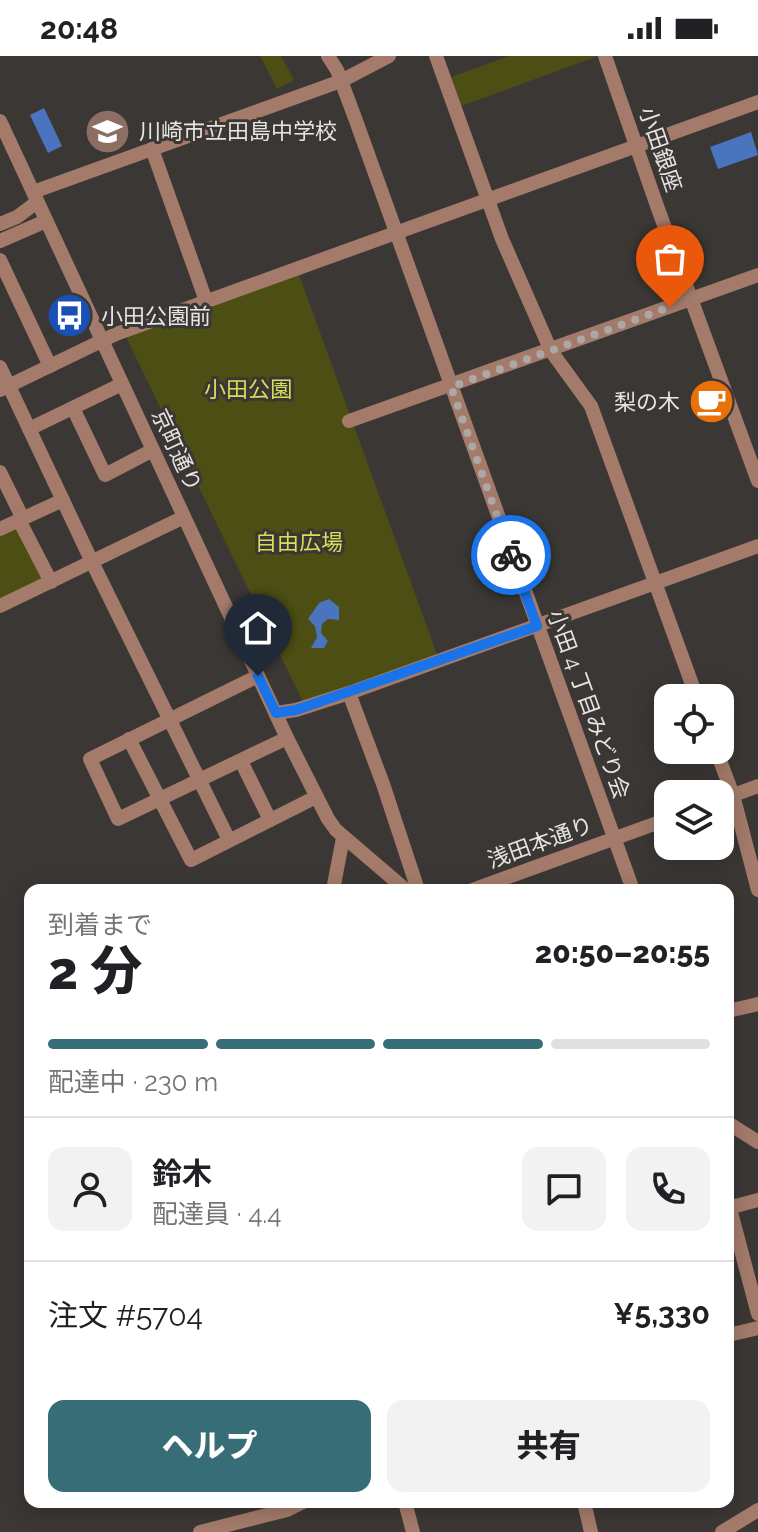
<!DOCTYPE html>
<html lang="ja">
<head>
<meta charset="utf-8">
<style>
  body { margin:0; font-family:Raleway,"Noto Sans JP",sans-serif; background:#f2f2f2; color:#202124; height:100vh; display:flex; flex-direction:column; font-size:30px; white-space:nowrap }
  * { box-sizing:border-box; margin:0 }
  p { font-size:26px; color:#757577 }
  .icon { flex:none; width:44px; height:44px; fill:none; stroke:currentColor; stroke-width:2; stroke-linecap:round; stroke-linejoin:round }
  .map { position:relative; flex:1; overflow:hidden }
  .side { position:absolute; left:24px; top:828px; width:710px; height:624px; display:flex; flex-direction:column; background:#fff; border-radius:16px; box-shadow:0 4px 20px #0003 }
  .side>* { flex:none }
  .controls { position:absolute; left:654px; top:628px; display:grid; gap:16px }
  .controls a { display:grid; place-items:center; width:80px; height:80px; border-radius:16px; background:#fff; box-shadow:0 4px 20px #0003; font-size:40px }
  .pin { position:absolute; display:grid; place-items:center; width:68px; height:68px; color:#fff; margin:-82px -34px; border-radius:50% 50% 50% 0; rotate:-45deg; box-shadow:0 0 8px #0007 }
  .pin .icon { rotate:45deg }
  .courier { position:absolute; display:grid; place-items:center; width:80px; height:80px; margin:-40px; border:6px solid #1a73e8; border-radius:50%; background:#fff; color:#222; box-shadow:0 2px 10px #0007 }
  .head em { font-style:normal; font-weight:800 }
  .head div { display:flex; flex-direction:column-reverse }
  .head { display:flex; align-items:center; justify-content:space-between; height:136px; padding:0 24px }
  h1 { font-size:52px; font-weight:800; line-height:60px }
  .bar { display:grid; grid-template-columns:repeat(4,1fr); gap:12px 8px; align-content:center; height:96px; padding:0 24px }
  .bar i { height:10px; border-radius:6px; background:#e0e0e0 }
  .bar .selected { background:#376d76 }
  .bar p { grid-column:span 4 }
  .line { display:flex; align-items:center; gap:20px; padding:0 24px; border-top:2px solid #e0e0e0 }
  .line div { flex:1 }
  .round { display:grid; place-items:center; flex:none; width:84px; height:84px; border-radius:16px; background:#f2f2f2 }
  .button { display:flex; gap:16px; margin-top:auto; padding:16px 24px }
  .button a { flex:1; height:92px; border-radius:16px; background:#376d76; color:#fff; font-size:32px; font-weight:800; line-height:92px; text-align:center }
  .button a+a { background:#f2f2f2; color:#202124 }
  .status { display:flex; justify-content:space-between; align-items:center; height:56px; padding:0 40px; background:#fff; direction:ltr }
  .status svg { height:22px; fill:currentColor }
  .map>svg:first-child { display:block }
  .green { fill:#4c4e13 }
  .water { fill:#4a74be }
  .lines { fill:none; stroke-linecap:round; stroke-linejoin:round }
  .minor { stroke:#a47b6b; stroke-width:14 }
  .done { stroke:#aba8a6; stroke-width:8; stroke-dasharray:0 14.4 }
  .route { stroke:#1a73e8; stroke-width:10 }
  .labels { text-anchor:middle; stroke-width:6; stroke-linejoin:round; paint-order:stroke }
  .poi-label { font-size:22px; fill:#e7e5e3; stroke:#3b3735; text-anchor:start }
  .street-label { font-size:22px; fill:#e7e5e3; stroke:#3b3735 }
  .park-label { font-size:22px; fill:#d8de59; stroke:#3b3735 }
</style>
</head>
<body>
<div class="status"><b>20:48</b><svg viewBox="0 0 49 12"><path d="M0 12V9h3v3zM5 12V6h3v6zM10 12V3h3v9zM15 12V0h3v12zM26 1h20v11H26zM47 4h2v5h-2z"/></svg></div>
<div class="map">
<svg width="758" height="1476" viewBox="0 0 758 1476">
  <rect width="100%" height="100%" fill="#3b3735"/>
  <g class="green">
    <polygon points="260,0 281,0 294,24 277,33"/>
    <polygon points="509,0 598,0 459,51 449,22"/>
    <polygon points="298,216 438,601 307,646 302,644 127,283 129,277"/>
    <polygon points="18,469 44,522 0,543 0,477"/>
  </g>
  <g class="water">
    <polygon points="44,52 62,90 48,97 30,59"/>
    <polygon points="751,76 758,99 718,113 710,91"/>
    <polygon points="329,543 339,551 339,564 328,563 322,568 321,577 328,585 324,592 311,592 317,581 315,570 308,563 319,547"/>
  </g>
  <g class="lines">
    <g class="minor">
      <polyline points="328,0 337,14 355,62 633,834"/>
      <polyline points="436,0 502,183 551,295 591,350 697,642"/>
      <polyline points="605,0 657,150 758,425"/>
      <polyline points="0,65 287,682 328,763 336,774 406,834"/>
      <polyline points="152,93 206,245"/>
      <polyline points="33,136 341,25 389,0"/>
      <polyline points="0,168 17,161 37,146"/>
      <polyline points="0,185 46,165"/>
      <polyline points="0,204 50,310"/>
      <polyline points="0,311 92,506 229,784"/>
      <polyline points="0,334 116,278 758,46"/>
      <polyline points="73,352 105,419 153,394"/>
      <polyline points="349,365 758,219"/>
      <polyline points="29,373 122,328"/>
      <polyline points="0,416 23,463"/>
      <polyline points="19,464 51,526"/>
      <polyline points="0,473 63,444"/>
      <polyline points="0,550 184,461"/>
      <polyline points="258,620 90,703 118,763 287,682"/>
      <polyline points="349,637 383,728 418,834"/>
      <polyline points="276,657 296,654 349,637 758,490"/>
      <polyline points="129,683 191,804 316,741"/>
      <polyline points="716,694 733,739 758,834"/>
      <polyline points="241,705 270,764"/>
      <polyline points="720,744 758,730"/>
      <polyline points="333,834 343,782"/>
      <polyline points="472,834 668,763"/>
      <polyline points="728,955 758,948"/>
      <polyline points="728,1067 758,1086"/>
      <polyline points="728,1145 758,1258"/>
      <polyline points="728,1152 758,1144"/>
      <polyline points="728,1279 758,1272"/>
      <polyline points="405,1446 413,1476"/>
      <polyline points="584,1446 591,1476"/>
      <polyline points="200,1476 287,1454 303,1446"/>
      <polyline points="722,1476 758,1454"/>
    </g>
  </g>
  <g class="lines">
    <polyline class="done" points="511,499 451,331 670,251"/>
    <polyline class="route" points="258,620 276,657 296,654 537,570 511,499"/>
  </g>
  <defs>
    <symbol id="school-disc" viewBox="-11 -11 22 22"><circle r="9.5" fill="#8d6e63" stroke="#3b3735"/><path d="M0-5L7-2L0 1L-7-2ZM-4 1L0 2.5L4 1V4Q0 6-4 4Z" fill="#fff"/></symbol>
    <symbol id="bus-disc" viewBox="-11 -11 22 22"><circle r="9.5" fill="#1a4fb4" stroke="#3b3735"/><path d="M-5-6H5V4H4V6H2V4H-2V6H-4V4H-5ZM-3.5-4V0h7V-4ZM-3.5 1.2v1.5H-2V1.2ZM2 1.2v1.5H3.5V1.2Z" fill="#fff"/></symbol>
    <symbol id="cafe-disc" viewBox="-11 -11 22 22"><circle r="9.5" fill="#e8710a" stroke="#3b3735"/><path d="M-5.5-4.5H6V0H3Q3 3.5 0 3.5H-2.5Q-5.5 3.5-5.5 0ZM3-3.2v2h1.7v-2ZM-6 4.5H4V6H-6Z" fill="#fff"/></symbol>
  </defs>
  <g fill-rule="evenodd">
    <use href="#school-disc" x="82" y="50" width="51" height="51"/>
    <use href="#bus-disc" x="44" y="234" width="51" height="51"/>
    <use href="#cafe-disc" x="686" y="320" width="51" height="51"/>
  </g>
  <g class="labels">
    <g class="poi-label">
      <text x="139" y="83">川崎市立田島中学校</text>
      <text x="101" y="268">小田公園前</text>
      <text x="680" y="354" text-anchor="end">梨の木</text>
    </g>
    <g class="street-label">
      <text transform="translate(661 93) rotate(71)" y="8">小田銀座</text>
      <text transform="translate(177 394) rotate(65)" y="8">京町通り</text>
      <text transform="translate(589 648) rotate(70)" y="8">小田 4 丁目みどり会</text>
      <text transform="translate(540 786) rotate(-20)" y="8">浅田本通り</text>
    </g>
    <g class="park-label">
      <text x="248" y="341">小田公園</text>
      <text x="299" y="494">自由広場</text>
    </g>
  </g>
</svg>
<div class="controls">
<a><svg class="icon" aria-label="locate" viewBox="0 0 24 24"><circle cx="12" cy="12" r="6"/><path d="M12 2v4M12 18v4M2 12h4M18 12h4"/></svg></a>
<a><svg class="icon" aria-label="layers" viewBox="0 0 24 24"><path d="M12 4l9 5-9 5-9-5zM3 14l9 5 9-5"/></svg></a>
</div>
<div class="pin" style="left:670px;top:251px;background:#ea580c"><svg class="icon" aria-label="bag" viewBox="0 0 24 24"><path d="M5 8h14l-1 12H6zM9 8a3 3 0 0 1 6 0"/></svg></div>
<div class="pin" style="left:258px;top:620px;background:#1f2937"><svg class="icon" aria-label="home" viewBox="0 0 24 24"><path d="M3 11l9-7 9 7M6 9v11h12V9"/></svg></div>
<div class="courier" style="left:511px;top:499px"><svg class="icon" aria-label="bike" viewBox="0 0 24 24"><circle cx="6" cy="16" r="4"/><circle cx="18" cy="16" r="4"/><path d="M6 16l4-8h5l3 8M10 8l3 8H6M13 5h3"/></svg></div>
<section class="side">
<div class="head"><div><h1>2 分</h1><p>到着まで</p></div><em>20:50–20:55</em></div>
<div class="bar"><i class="selected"></i><i class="selected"></i><i class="selected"></i><i></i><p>配達中 · 230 m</p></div>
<div class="line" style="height:144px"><a class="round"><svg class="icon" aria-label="person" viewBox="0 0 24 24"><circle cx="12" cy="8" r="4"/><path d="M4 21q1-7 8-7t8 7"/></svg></a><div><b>鈴木</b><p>配達員 · 4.4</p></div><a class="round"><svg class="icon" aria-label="chat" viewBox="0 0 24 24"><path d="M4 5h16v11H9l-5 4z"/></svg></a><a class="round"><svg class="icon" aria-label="phone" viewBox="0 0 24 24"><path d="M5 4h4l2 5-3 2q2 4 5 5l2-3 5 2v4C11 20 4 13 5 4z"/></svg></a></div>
<div class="line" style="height:104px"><div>注文 #5704</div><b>¥5,330</b></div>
<div class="button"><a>ヘルプ</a><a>共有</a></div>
</section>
</div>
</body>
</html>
